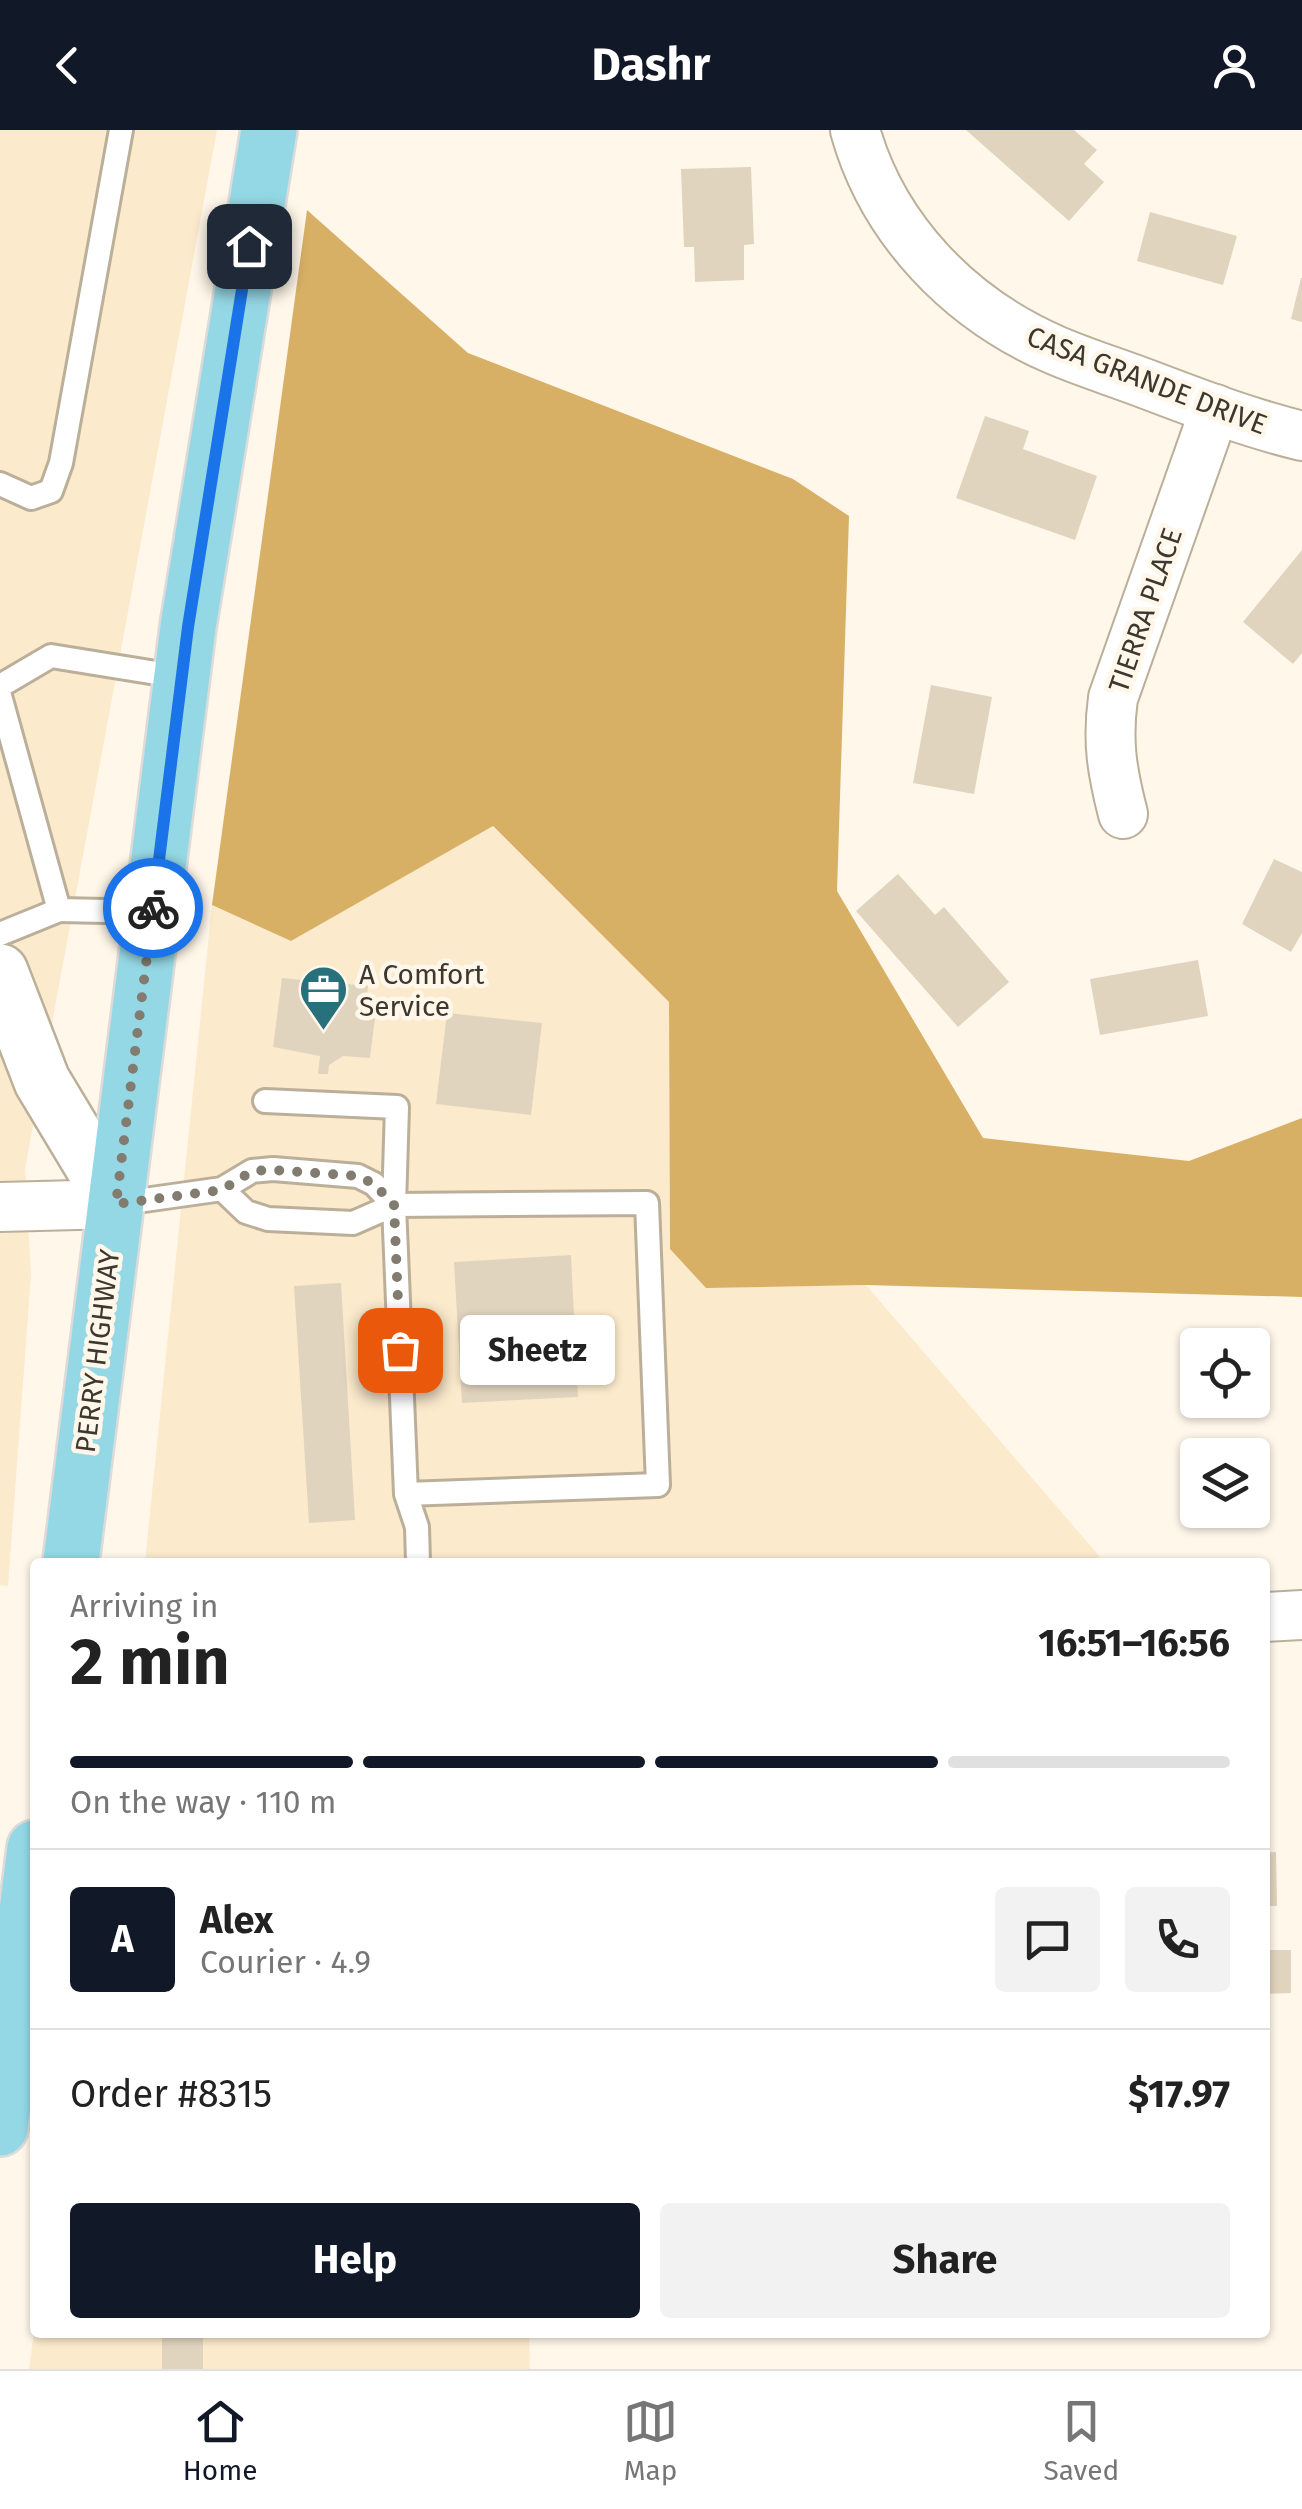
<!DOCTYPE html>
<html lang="en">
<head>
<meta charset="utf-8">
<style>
  body { margin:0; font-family:"Fira Sans",sans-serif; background:#f2f2f2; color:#222; height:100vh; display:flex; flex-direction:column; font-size:38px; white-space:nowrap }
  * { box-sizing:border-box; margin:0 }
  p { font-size:32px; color:#767676 }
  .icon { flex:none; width:55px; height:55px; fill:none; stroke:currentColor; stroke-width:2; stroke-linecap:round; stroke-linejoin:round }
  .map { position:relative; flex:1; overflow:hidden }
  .details { position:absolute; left:30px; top:1428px; width:1240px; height:780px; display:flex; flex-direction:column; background:#fff; border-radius:10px; box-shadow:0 2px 8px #0004 }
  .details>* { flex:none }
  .tools { position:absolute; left:1180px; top:1198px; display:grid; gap:20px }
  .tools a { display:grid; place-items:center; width:90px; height:90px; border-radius:10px; background:#fff; box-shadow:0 2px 8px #0004; font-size:50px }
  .pin { position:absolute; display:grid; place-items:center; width:85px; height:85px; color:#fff; margin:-42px; border-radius:20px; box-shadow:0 5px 15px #0006 }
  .courier { position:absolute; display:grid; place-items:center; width:100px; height:100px; margin:-50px; border:8px solid #1a73e8; border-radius:50%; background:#fff; color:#222; box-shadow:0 2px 12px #0007 }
  .bubble { position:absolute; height:70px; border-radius:10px; background:#fff; box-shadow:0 2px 8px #0004; font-size:32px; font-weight:700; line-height:70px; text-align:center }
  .summary em { font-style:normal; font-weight:700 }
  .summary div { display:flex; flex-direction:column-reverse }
  .summary { display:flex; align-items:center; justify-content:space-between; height:170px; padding:0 40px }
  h1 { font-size:65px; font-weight:700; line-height:75px }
  .bar { display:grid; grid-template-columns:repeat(4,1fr); gap:15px 10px; align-content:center; height:120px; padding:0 40px }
  .bar i { height:12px; border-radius:8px; background:#e0e0e0 }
  .bar .on { background:#111827 }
  .bar p { grid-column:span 4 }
  .line { display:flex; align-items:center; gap:25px; padding:0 40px; border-top:2px solid #e0e0e0 }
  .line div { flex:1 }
  .round { display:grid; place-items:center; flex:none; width:105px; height:105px; border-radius:10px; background:#f2f2f2 }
  .primary-button { display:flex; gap:20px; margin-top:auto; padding:20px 40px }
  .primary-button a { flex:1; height:115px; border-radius:10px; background:#111827; color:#fff; font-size:40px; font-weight:700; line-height:115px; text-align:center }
  .primary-button a+a { background:#f2f2f2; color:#222 }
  header { display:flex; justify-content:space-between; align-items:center; height:130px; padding:0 40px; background:#111827; color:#fff; font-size:45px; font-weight:700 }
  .tab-bar { display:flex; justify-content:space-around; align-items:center; height:140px; border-top:2px solid #e0e0e0; background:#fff; font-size:28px; color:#767676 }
  .tab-bar a { display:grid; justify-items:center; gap:5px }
  .tab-bar .on { color:#111827 }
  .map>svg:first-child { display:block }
  .built { fill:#fbeacc }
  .forest { fill:#d8b065 }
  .building { fill:#e1d4be }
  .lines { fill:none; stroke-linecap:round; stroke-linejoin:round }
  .lane-casing { stroke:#bbaf99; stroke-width:28 }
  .street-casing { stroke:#bbaf99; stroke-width:52 }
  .secondary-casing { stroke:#bbaf99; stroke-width:60 }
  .primary-casing { stroke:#dcdbda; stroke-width:60 }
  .lane { stroke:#fff; stroke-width:22 }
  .street { stroke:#fff; stroke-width:48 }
  .secondary { stroke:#fff; stroke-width:55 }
  .primary { stroke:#95d8e5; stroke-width:55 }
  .done { stroke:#817b70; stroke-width:10; stroke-dasharray:0 18 }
  .route { stroke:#1a73e8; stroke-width:12 }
  .labels { text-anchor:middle; stroke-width:9; stroke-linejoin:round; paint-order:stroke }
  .street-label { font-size:28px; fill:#3d382f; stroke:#fff7e9 }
  .poi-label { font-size:28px; fill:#3d382f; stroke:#fff7e9; text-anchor:start }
</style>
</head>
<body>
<header><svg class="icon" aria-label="back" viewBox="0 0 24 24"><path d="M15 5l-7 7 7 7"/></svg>Dashr<svg class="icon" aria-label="person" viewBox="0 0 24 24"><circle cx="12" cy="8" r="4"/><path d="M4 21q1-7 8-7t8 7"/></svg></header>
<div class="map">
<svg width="1302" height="2239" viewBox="0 0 1302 2239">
  <rect width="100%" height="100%" fill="#fff7e9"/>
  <g class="built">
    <polygon points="0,0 217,0 25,1039 31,1144 8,1456 0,1455"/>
    <polygon points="492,696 669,872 670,1119 706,1158 866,1155 1100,1427 1072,1432 145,1432 212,775 291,811"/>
    <polygon points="35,2195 35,2202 529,2203 530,2239 29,2239"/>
  </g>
  <polygon class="forest" points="307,80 468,223 793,349 849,386 837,761 983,1008 1189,1031 1302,988 1302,1167 866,1155 706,1158 670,1119 669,872 493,696 291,811 212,775"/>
  <g class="building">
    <polygon points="966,0 1074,0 1097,20 1084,34 1104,52 1069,91"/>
    <polygon points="751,37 754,114 744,115 744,150 695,152 694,117 684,117 681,39"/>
    <polygon points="1150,82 1237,106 1223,155 1137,131"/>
    <polygon points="1301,148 1302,148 1302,192 1291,189"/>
    <polygon points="985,286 1029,301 1023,319 1097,346 1075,410 956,368"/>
    <polygon points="1302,420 1302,523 1293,534 1243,492"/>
    <polygon points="931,555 992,567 974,664 913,653"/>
    <polygon points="1274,729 1302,742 1302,803 1291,822 1242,794"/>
    <polygon points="898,744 935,785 944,777 1009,852 958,897 856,781"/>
    <polygon points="1198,830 1208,886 1100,905 1090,849"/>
    <polygon points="282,848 368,856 365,888 375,888 370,928 343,926 329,935 328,944 318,944 320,926 273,917"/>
    <polygon points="447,883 542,893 531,985 436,974"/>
    <polygon points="571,1125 578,1267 462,1273 454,1132"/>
    <polygon points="341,1153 355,1390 309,1393 294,1156"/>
    <polygon points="1276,1722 1277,1776 1265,1776 1265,1723"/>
    <polygon points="1265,1820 1291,1820 1291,1863 1266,1864"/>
    <rect x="162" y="2207" width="41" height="32"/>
  </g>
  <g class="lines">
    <defs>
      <g id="lane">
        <polyline points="0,354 31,368 51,361 61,333 121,0"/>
        <polyline points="0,556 51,526 181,547"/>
        <polyline points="0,566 59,780 152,782"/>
        <polyline points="0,804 59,780"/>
        <polyline points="265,971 397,977 394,1075"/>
        <polyline points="116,1074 222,1059 252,1041 273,1039 358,1046 374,1054 394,1075 353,1093 268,1089 246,1082 222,1059"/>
        <polyline points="406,1364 658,1355 647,1073 394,1075 406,1364 417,1397 418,1432"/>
      </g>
      <g id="street">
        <path d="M855,0C883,100 960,179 1055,220C1085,233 1118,243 1149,255C1199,274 1249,293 1302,306"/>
        <path d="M1123,684C1112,641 1107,612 1113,568L1215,279"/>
        <polyline points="0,1077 116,1074"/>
        <polyline points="1265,1487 1302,1485"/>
      </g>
      <polyline id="secondary" points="0,842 42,951 116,1074"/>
      <g id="primary">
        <polyline points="71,1432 188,497 269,0"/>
        <polyline points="0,1998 35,1718"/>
      </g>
    </defs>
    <use href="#lane" class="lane-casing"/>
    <use href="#street" class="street-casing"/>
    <use href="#secondary" class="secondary-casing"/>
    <use href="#primary" class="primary-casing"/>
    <use href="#lane" class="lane"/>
    <use href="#street" class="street"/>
    <use href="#secondary" class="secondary"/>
    <use href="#primary" class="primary"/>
  </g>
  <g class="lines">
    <polyline class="done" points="153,778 116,1074 222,1060 252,1041 273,1040 358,1046 374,1054 394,1075 400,1220"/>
    <polyline class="route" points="153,778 188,497 249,116"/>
  </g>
  <defs>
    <symbol id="office-pin" viewBox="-11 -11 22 30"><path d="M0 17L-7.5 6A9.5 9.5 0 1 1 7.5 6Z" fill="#29707d" stroke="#fff7e9"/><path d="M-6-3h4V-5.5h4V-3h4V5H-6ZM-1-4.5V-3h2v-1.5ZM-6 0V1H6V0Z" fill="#fff"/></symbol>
  </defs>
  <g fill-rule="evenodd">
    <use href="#office-pin" x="296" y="832" width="55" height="75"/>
  </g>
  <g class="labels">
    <g class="street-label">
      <text transform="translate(1147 250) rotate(21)" y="10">CASA GRANDE DRIVE</text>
      <text transform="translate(1145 480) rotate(-71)" y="10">TIERRA PLACE</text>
      <text transform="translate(97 1221) rotate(-83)" y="10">PERRY HIGHWAY</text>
    </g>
    <g class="poi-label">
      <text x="359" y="854">A Comfort<tspan x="359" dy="32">Service</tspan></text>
    </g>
  </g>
</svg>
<div class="tools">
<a><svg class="icon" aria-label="locate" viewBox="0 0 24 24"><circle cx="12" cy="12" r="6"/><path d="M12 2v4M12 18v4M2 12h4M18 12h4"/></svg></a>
<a><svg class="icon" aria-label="layers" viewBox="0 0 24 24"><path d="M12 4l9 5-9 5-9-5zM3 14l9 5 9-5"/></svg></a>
</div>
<div class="pin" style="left:400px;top:1220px;background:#ea580c"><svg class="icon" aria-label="bag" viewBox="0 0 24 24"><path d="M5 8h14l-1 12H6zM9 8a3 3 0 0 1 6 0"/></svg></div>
<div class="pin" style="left:249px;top:116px;background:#1f2937"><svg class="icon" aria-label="home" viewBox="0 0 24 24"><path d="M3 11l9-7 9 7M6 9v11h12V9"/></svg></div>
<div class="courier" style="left:153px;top:778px"><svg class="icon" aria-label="bike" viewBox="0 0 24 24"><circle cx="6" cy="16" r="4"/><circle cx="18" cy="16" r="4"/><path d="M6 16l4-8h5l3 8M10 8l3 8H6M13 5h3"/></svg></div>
<div class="bubble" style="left:460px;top:1185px;width:155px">Sheetz</div>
<section class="details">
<div class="summary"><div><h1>2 min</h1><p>Arriving in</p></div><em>16:51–16:56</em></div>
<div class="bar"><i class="on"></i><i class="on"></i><i class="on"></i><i></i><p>On the way · 110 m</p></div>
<div class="line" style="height:180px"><b class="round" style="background:#111827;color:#fff">A</b><div><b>Alex</b><p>Courier · 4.9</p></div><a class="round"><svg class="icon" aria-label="chat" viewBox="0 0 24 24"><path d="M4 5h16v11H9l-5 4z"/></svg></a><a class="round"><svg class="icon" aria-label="phone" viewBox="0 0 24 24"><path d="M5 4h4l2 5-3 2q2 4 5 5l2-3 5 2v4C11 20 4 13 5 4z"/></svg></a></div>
<div class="line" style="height:130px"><div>Order #8315</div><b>$17.97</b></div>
<div class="primary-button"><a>Help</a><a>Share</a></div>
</section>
</div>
<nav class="tab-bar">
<a class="on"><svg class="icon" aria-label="home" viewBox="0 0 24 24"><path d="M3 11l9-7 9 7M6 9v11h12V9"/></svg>Home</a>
<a><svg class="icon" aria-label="map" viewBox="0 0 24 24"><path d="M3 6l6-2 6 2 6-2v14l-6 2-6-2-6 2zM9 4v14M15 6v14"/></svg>Map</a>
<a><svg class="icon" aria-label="saved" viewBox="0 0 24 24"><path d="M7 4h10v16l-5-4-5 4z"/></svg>Saved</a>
</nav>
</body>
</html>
